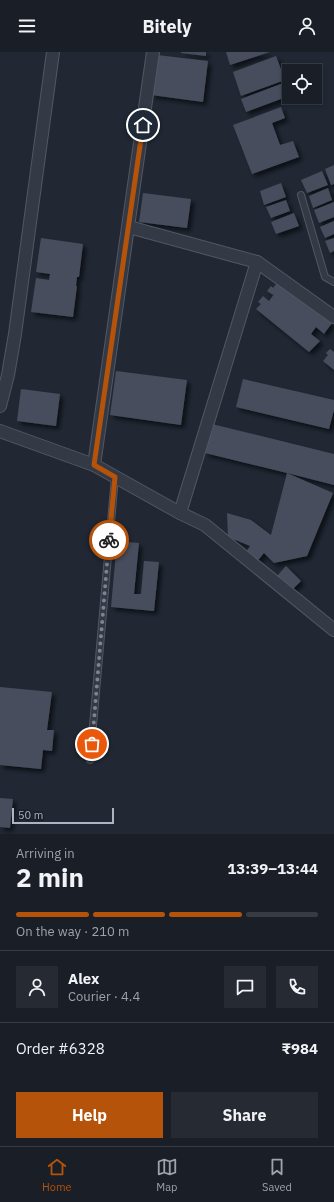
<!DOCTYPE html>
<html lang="en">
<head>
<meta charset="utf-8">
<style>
  body { margin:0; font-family:"IBM Plex Sans",sans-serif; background:#262b33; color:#f1f3f6; height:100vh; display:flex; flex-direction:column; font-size:15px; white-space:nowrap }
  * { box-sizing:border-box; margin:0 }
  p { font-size:13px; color:#9fa2a7 }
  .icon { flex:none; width:22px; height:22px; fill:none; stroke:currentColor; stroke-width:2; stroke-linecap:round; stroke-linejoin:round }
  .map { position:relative; height:782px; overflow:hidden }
  .panel { display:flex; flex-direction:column; background:#191e27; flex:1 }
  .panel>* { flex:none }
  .controls { position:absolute; left:282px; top:12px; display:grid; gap:8px }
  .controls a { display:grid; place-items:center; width:40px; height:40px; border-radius:0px; background:#191e27; box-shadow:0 2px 6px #0003,0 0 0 1px #373c44; font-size:20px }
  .scale { position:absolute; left:12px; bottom:10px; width:102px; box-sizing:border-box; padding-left:4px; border:2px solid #aeb4c2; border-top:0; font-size:11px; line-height:14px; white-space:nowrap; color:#aeb4c2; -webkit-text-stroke:3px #1a1f29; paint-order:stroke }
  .pin { position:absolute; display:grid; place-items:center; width:34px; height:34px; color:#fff; margin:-17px; border:2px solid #fff; border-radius:50%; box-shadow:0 1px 4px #0007 }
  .courier { position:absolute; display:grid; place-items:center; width:40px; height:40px; margin:-20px; border:3px solid #b45309; border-radius:50%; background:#fff; color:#222; box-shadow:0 1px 5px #0007 }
  .overview em { font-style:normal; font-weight:700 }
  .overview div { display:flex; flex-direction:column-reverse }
  .overview { display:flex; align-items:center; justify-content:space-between; height:68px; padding:0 16px }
  h1 { font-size:26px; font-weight:700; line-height:30px }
  .bar { display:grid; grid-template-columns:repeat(4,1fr); gap:6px 4px; align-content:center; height:48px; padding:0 16px }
  .bar i { height:5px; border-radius:3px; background:#373c44 }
  .bar .current { background:#b45309 }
  .bar p { grid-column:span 4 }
  .line { display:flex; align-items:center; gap:10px; padding:0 16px; border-top:1px solid #373c44 }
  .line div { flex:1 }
  .round { display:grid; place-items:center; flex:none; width:42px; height:42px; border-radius:0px; background:#262b33 }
  .primary-button { display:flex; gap:8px; margin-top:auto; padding:8px 16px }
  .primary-button a { flex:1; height:46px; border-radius:0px; background:#b45309; color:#fff; font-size:16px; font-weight:700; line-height:46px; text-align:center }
  .primary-button a+a { background:#262b33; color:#f1f3f6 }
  header { display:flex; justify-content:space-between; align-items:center; height:52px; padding:0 16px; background:#191e27; font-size:18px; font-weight:700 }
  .tabs { display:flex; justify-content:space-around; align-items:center; height:56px; border-top:1px solid #373c44; background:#191e27; font-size:11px; color:#9fa2a7 }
  .tabs a { display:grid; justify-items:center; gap:2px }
  .tabs .current { color:#b45309 }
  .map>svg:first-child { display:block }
  .building { fill:#464e5d; filter:url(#shadow) }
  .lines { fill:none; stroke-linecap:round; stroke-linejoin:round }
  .service-casing { stroke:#525763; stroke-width:8 }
  .minor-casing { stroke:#525763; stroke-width:14 }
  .service { stroke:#343a45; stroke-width:6 }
  .minor { stroke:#343a45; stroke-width:12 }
  .done { stroke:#7d8390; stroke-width:4; stroke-dasharray:0 7.2 }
  .route { stroke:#b45309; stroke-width:5 }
</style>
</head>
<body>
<header><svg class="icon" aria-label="menu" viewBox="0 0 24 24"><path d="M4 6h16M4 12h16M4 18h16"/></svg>Bitely<svg class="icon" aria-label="person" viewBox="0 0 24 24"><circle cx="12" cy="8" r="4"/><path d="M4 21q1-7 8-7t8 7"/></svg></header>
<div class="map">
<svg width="334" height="782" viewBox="0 0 334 782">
  <defs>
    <filter id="shadow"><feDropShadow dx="3.5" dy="3.5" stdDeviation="2" flood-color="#0009"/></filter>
  </defs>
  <rect width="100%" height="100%" fill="#212834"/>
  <g class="building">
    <polygon points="181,0 206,0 206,4 181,1"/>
    <polygon points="226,0 270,0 230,13"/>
    <polygon points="157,3 208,9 203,50 151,43"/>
    <polygon points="276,4 285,28 241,44 233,20"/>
    <polygon points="286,30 289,39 289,44 246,60 241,47"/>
    <polygon points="281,55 285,66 272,71 280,93 293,89 299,105 252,122 233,73"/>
    <polygon points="334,113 334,132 331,133 325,117"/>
    <polygon points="322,119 328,133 307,141 301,128"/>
    <polygon points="281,131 286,145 264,153 260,139"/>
    <polygon points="328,136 332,148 313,156 309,144"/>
    <polygon points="143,141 191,147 187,176 139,170"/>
    <polygon points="286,148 290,159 271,166 266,155"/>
    <polygon points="334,150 334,165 319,171 314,158"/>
    <polygon points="294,161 299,174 276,182 271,170"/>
    <polygon points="334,169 334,182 325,186 320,175"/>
    <polygon points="41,186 83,192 79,225 77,225 76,234 77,234 73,265 31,260 36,226 49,228 50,222 36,220"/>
    <polygon points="334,186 334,199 330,201 325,189"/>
    <polygon points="279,228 332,271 324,282 316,275 311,282 320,289 309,300 256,257 261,252 258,250 263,244 269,249 275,241 273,243 267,239 271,234 273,236"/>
    <polygon points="330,297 334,300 334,318 323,309 328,303 326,301"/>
    <polygon points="116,319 187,328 181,373 110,363"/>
    <polygon points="243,327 334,348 334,358 329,377 236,355"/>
    <polygon points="21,337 60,342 56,374 17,369"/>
    <polygon points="212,372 334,402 334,433 287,421 333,441 307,504 274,511 264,501 255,512 244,503 250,494 228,485 227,461 251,468 271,483 287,421 205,401"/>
    <polygon points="117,489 139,491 134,542 141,542 144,509 159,510 154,559 111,555"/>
    <polygon points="286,514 301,529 291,539 277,524"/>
    <polygon points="0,635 52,640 47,678 54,678 52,699 43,698 41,717 0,713"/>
    <polygon points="0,746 13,747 10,776 0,775"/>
  </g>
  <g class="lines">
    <defs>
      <g id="service">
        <polyline points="301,143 325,225 334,230"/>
        <polyline points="90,708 115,425"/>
      </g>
      <g id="minor">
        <polyline points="129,175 257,210 180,461"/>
        <polyline points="257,210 334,265"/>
        <polyline points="0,354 8,323 15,282 53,0"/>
        <polyline points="0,379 94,413 180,461 205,473 334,578"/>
        <polyline points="94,413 153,0"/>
      </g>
    </defs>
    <use href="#service" class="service-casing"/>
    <use href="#minor" class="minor-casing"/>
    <use href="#service" class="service"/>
    <use href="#minor" class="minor"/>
  </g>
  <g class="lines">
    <polyline class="done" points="92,692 109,488"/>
    <polyline class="route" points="109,488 115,425 94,413 143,73"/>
  </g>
</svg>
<div class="controls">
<a><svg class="icon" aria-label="locate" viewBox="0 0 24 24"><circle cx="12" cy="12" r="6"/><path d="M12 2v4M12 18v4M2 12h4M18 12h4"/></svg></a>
</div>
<div class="scale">50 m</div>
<div class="pin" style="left:92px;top:692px;background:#ea580c"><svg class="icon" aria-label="bag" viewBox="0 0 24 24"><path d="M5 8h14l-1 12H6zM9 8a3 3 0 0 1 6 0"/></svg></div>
<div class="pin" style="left:143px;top:73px;background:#1f2937"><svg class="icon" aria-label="home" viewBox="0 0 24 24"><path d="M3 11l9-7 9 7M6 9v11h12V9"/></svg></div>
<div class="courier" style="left:109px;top:488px"><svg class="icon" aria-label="bike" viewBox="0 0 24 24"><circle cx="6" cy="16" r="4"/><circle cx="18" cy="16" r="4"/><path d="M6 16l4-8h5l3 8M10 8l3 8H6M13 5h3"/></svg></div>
</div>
<section class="panel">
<div class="overview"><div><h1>2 min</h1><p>Arriving in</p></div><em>13:39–13:44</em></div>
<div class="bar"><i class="current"></i><i class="current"></i><i class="current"></i><i></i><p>On the way · 210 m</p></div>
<div class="line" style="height:72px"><a class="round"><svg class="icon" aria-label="person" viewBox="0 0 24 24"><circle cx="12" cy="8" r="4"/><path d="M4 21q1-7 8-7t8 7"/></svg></a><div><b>Alex</b><p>Courier · 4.4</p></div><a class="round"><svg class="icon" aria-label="chat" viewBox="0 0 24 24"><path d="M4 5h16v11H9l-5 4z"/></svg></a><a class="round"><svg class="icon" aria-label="phone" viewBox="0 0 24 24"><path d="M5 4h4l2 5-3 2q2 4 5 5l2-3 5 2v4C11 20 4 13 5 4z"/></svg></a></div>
<div class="line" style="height:52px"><div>Order #6328</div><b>₹984</b></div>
<div class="primary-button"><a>Help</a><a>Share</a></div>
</section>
<nav class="tabs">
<a class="current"><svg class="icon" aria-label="home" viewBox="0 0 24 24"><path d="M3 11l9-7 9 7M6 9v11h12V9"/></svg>Home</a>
<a><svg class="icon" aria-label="map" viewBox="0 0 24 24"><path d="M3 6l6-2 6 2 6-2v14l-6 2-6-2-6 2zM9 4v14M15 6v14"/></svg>Map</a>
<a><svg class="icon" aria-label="saved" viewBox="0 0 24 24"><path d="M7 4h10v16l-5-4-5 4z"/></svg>Saved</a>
</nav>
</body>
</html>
